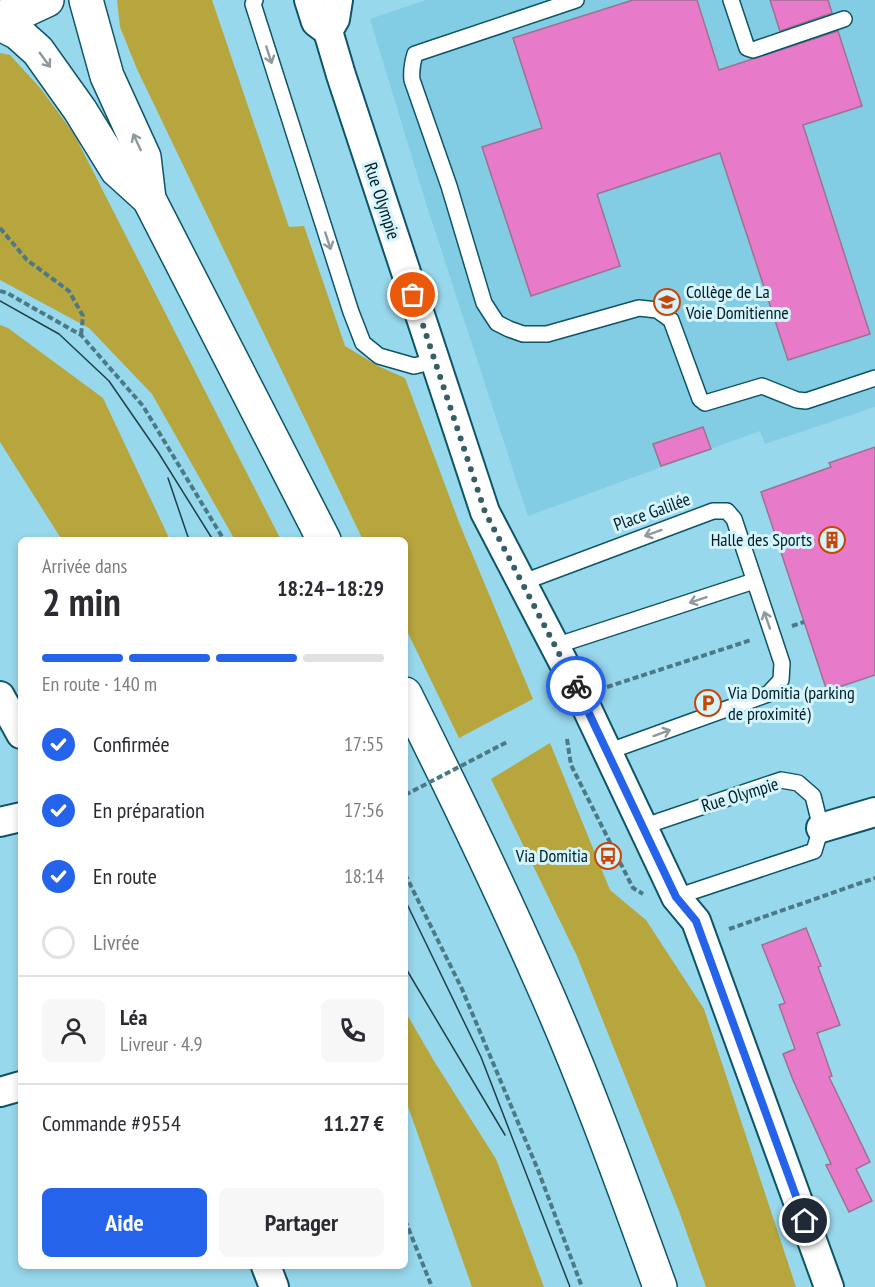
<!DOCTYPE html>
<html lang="fr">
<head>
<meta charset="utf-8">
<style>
  body { margin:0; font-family:"PT Sans Narrow",sans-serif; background:#f7f7f7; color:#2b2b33; height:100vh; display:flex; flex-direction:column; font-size:22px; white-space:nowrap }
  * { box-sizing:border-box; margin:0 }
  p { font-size:20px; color:#7c7c81 }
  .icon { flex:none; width:33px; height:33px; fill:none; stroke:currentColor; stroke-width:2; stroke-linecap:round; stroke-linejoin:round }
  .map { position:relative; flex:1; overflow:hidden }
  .side { position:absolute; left:18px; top:537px; width:390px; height:732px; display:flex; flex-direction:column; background:#fff; border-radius:9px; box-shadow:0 3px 9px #0003 }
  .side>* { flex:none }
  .pin { position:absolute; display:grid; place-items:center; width:51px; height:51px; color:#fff; margin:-26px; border:3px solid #fff; border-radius:50%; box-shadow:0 2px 6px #0007 }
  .courier { position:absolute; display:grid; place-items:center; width:60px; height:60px; margin:-30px; border:4px solid #2563eb; border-radius:50%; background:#fff; color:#222; box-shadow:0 2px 8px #0007 }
  .head em { font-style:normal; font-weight:700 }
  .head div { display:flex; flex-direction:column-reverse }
  .head { display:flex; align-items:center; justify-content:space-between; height:102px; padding:0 24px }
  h1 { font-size:39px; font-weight:700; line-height:45px }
  .bar { display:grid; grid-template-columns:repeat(4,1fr); gap:9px 6px; align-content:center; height:72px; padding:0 24px }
  .bar i { height:8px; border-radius:4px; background:#e1e1e2 }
  .bar .on { background:#2563eb }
  .bar p { grid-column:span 4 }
  .line { display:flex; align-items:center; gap:15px; padding:0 24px; border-top:2px solid #e1e1e2 }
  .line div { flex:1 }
  .round { display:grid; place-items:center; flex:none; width:63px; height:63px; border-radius:9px; background:#f7f7f7 }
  ol { padding:0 24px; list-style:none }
  li { display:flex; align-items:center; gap:18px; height:66px }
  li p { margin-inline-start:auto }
  li .icon { padding:6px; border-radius:50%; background:#2563eb; color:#fff; stroke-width:4 }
  li:last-child { color:#7c7c81 }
  li i { width:33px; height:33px; border:3px solid #e1e1e2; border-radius:50% }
  .button { display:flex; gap:12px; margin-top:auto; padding:12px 24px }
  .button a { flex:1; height:69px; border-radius:9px; background:#2563eb; color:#fff; font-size:24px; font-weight:700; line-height:69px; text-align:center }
  .button a+a { background:#f7f7f7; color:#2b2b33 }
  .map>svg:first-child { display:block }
  .built { fill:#82cde4 }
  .green { fill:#b7a53d }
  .building { fill:#e87bc9; stroke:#9e7190; stroke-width:1.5 }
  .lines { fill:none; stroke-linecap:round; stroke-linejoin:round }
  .service-casing { stroke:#0d5566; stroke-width:18 }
  .minor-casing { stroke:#0d5566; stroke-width:32 }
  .primary-casing { stroke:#0d5566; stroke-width:36 }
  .path { stroke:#4c7986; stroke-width:4; stroke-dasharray:6 3; stroke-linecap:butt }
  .service { stroke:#fff; stroke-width:15 }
  .minor { stroke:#fff; stroke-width:28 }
  .primary { stroke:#fff; stroke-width:33 }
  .tram { stroke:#1f4049; stroke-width:1.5 }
  .path-bridge { stroke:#4c7986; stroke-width:4; stroke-dasharray:6 3; stroke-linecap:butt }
  .oneway { stroke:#8d999c }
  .done { stroke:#365e69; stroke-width:6; stroke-dasharray:0 10.8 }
  .route { stroke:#2563eb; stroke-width:8 }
  .labels { text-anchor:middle; stroke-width:6; stroke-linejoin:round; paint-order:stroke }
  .street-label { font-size:18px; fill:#021c23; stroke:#d4f4fe }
  .poi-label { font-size:18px; fill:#021c23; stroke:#d4f4fe; text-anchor:start }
</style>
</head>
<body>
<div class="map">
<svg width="875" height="1287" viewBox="0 0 875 1287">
  <rect width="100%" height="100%" fill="#98d8ec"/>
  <polygon class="built" points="426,0 875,0 875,407 765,444 760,431 528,516 424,197 370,19"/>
  <g class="green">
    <polygon points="117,0 212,0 289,227 304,226 345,346 378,366 405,378 460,525 533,699 459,738 405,627 405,540 363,540 137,69 120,27"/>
    <polygon points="0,53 10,55 41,89 74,134 281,540 235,540 152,394 89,328 0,280"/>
    <polygon points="0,325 8,328 103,398 170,540 62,540 0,442"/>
    <polygon points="550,743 610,890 646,920 704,1009 796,1287 706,1287 679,1211 577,956 491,779"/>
    <polygon points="405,1011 434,1061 496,1159 544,1287 472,1287 405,1098"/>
  </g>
  <g class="building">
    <polygon points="633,0 697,0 719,70 838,31 862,106 803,125 870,334 788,360 720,153 597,194 620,266 531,296 482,147 542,128 513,38"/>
    <polygon points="770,0 828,0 832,13 780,31"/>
    <polygon points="703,427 711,449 661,466 653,444"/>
    <polygon points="875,447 875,675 827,691 761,492 831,467 829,463"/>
    <polygon points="806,928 821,966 818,967 840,1025 817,1033 832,1076 829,1077 870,1162 856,1169 872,1201 849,1212 826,1165 831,1164 793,1080 783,1054 795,1049 779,1005 785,1003 762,945"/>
  </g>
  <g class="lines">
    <defs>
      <g id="service">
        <polyline points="255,0 253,4 351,312 363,343 379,356 414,366 435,361"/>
        <path d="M576,0L415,54C412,64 411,71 412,80L449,186L484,303L497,323L509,329L523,334H547L639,308L657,310L671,320L700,399L705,403L762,386L797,400L806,401L875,378"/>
        <polyline points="731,0 747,48 753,50 844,19"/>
        <polyline points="521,583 713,511 727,511 734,519 782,663 781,680 768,694 607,752"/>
        <polyline points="555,646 754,581"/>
        <polyline points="642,827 781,780 798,783 813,796 821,828 814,851 676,897"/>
      </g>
      <g id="minor">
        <polyline points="309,0 316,22 328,31"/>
        <polyline points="338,0 335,19 328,31 341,75 485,512 582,698 676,897 696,921 829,1287"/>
        <polyline points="0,696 21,734"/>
        <polyline points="0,822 21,817"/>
        <polyline points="821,828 875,812"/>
        <polyline points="0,1092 21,1086"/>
        <polyline points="266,1266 274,1287"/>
      </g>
      <g id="primary">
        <polyline points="86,0 107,76 144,157 149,199 324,540"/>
        <polyline points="0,17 17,14 47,0"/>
        <polyline points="0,24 18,33 38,51 80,110 117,170 149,199"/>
        <path d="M405,694C451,786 496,879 538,974C584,1076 622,1182 660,1287"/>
      </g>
    </defs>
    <use href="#service" class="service-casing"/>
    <use href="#minor" class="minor-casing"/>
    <use href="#primary" class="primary-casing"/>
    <g class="path">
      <polyline points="0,228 27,260 69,291 83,316 81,335"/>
      <polyline points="0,291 7,293 81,335 143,406 224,540"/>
      <polyline points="792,626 804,622"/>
      <polyline points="607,687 751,640"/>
      <polyline points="567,739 571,765 633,888 643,894"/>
      <polyline points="405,874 462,989 538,1170 582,1287"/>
      <polyline points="729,929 875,878"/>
      <polyline points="405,1220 432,1287"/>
    </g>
    <use href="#service" class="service"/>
    <use href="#minor" class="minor"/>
    <use href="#primary" class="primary"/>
    <g class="tram">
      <polyline points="0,301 59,334 109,381 158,452 213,540"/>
      <polyline points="168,478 189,540"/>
      <polyline points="405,900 481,1057 570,1287"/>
      <polyline points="405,967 505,1135"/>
    </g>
    <polyline class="path-bridge" points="405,795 507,742"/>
  </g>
  <defs><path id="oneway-shaft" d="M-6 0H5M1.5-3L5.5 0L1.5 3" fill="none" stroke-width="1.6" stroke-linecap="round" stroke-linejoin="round" transform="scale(1.5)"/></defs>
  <g class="oneway">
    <use href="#oneway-shaft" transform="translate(269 55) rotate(72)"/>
    <use href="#oneway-shaft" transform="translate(45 60) rotate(54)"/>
    <use href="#oneway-shaft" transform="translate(137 142) rotate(-115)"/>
    <use href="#oneway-shaft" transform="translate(328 241) rotate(72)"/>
    <use href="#oneway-shaft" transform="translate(653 533) rotate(160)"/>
    <use href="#oneway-shaft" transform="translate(698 600) rotate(162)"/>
    <use href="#oneway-shaft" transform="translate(767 620) rotate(-109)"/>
    <use href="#oneway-shaft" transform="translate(662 733) rotate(-20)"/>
  </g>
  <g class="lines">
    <polyline class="done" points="413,295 485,512 576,686"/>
    <polyline class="route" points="576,686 676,897 696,921 805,1221"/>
  </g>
  <defs>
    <symbol id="school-ring" viewBox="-11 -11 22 22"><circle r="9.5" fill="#d4f4fe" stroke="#ca4405" stroke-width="1.5"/><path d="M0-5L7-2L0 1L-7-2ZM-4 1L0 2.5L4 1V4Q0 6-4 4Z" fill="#ca4405"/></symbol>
    <symbol id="building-ring" viewBox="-11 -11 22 22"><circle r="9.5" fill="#d4f4fe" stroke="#ca4405" stroke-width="1.5"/><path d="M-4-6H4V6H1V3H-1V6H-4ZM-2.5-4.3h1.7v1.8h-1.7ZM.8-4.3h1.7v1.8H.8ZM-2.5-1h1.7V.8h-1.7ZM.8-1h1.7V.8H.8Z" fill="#ca4405"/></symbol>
    <symbol id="parking-ring" viewBox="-11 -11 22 22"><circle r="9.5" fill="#d4f4fe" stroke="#ca4405" stroke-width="1.5"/><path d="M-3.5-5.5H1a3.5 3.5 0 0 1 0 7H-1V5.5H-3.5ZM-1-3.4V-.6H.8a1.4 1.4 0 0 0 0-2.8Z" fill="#ca4405"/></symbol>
    <symbol id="bus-ring" viewBox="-11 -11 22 22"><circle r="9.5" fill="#d4f4fe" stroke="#ca4405" stroke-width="1.5"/><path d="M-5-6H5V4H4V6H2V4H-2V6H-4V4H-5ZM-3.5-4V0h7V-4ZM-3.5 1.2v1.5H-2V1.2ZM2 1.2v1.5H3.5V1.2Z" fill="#ca4405"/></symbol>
  </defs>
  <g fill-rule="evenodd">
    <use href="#school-ring" x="652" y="287" width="30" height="30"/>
    <use href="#building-ring" x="817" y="525" width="30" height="30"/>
    <use href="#parking-ring" x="693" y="688" width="30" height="30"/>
    <use href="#bus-ring" x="593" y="841" width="30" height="30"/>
  </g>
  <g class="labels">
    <g class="street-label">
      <text transform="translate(382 201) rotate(72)" y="6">Rue Olympie</text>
      <text transform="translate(652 512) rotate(-20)" y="6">Place Galilée</text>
      <text transform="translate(740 795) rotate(-17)" y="6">Rue Olympie</text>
    </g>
    <g class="poi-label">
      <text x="686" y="298">Collège de La<tspan x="686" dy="21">Voie Domitienne</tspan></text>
      <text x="812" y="546" text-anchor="end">Halle des Sports</text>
      <text x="728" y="699">Via Domitia (parking<tspan x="728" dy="21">de proximité)</tspan></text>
      <text x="588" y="862" text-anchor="end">Via Domitia</text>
    </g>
  </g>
</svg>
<div class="pin" style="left:413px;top:295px;background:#ea580c"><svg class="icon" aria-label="bag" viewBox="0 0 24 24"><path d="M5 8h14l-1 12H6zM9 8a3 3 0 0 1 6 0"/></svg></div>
<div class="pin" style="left:805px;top:1221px;background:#1f2937"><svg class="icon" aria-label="home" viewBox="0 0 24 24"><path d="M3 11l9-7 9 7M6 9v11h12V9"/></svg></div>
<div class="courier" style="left:576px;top:686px"><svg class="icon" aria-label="bike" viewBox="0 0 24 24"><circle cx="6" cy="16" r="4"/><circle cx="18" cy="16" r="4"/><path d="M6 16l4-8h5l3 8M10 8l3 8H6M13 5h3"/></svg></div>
<section class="side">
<div class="head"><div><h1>2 min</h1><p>Arrivée dans</p></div><em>18:24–18:29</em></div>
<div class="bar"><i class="on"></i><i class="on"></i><i class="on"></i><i></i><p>En route · 140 m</p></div>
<ol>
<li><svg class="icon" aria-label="check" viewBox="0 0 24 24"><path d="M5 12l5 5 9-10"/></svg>Confirmée<p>17:55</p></li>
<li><svg class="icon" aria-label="check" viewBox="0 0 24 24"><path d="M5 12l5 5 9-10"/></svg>En préparation<p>17:56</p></li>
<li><svg class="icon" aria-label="check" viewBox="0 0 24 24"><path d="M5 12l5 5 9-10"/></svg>En route<p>18:14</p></li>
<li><i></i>Livrée</li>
</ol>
<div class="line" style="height:108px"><a class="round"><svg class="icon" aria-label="person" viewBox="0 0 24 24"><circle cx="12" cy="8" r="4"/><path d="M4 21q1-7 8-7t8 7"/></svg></a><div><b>Léa</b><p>Livreur · 4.9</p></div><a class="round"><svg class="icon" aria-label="phone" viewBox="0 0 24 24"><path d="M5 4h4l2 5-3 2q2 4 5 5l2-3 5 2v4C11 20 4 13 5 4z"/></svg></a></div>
<div class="line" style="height:78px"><div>Commande #9554</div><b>11.27 €</b></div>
<div class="button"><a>Aide</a><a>Partager</a></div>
</section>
</div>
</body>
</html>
